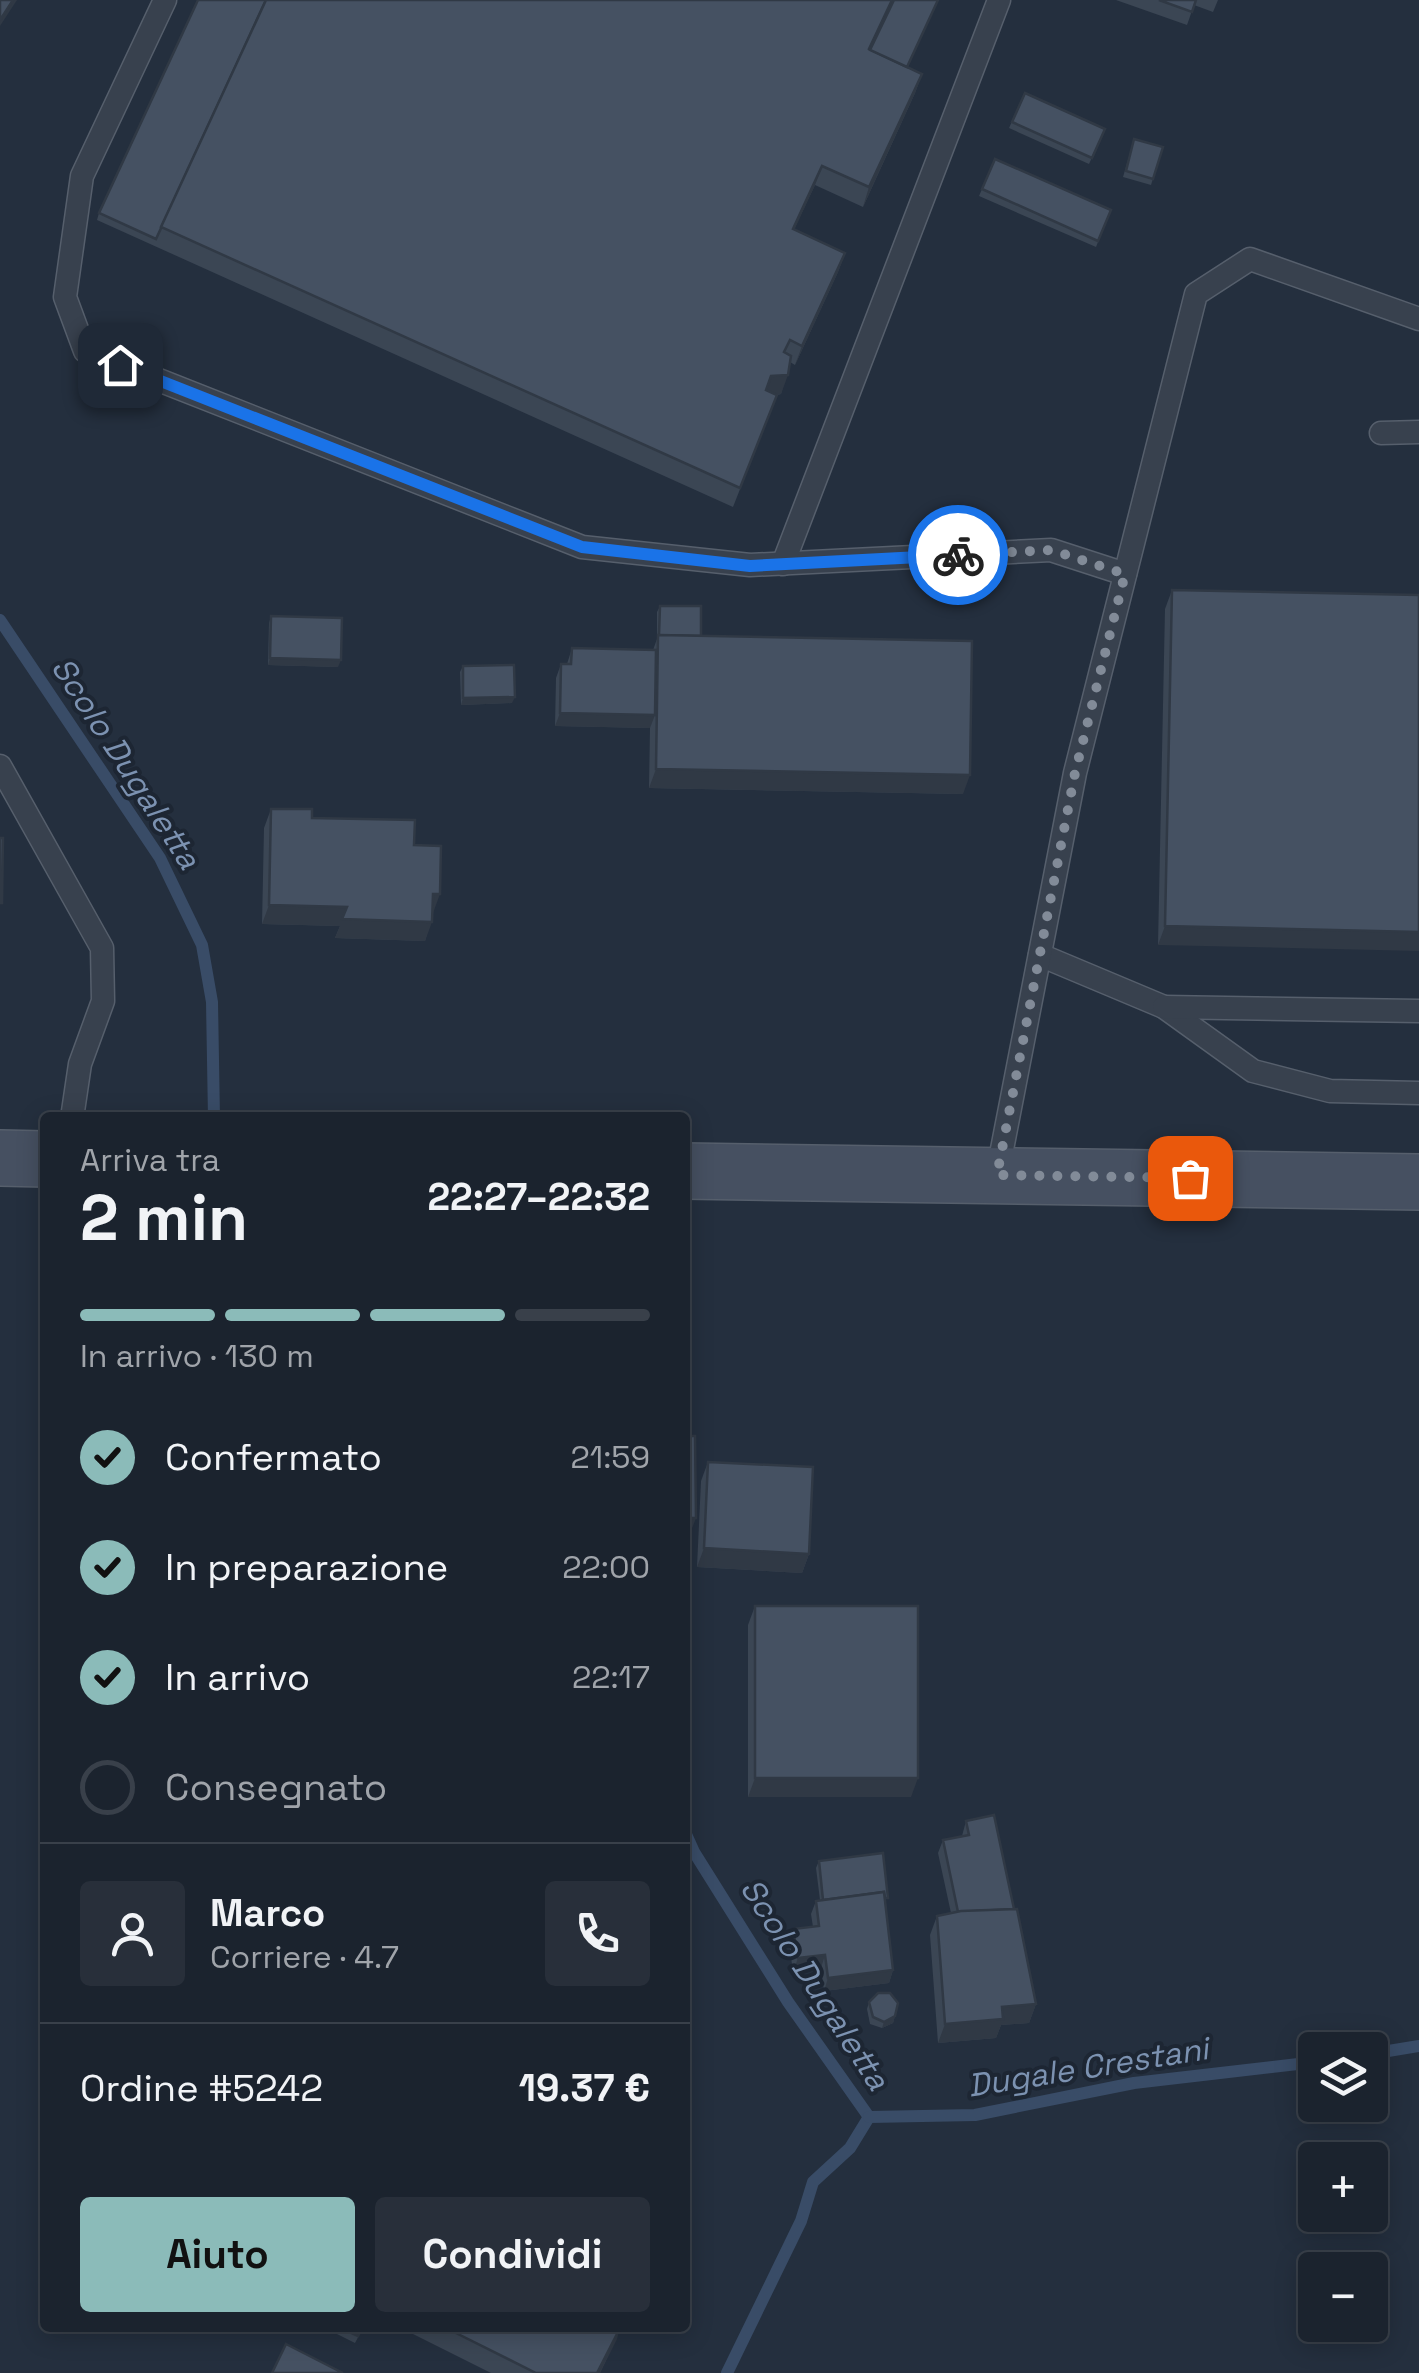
<!DOCTYPE html>
<html lang="it">
<head>
<meta charset="utf-8">
<style>
  body { margin:0; font-family:"Space Grotesk",sans-serif; background:#282f3a; color:#f1f3f6; height:100vh; display:flex; flex-direction:column; font-size:38px; white-space:nowrap }
  * { box-sizing:border-box; margin:0 }
  p { font-size:32px; color:#a0a4aa }
  .icon { flex:none; width:55px; height:55px; fill:none; stroke:currentColor; stroke-width:2; stroke-linecap:round; stroke-linejoin:round }
  .map { position:relative; flex:1; overflow:hidden }
  .details { position:absolute; left:40px; top:1112px; width:650px; height:1220px; display:flex; flex-direction:column; background:#1b232e; border-radius:10px; box-shadow:0 5px 25px #0003,0 0 0 2px #39404a }
  .details>* { flex:none }
  .controls { position:absolute; left:1298px; top:2032px; display:grid; gap:20px }
  .controls a { display:grid; place-items:center; width:90px; height:90px; border-radius:10px; background:#1b232e; box-shadow:0 5px 25px #0003,0 0 0 2px #39404a; font-size:50px }
  .pin { position:absolute; display:grid; place-items:center; width:85px; height:85px; color:#fff; margin:-42px; border-radius:20px; box-shadow:0 5px 15px #0006 }
  .courier { position:absolute; display:grid; place-items:center; width:100px; height:100px; margin:-50px; border:8px solid #1a73e8; border-radius:50%; background:#fff; color:#222; box-shadow:0 2px 12px #0007 }
  .overview em { font-style:normal; font-weight:700 }
  .overview div { display:flex; flex-direction:column-reverse }
  .overview { display:flex; align-items:center; justify-content:space-between; height:170px; padding:0 40px }
  h1 { font-size:65px; font-weight:700; line-height:75px }
  .bar { display:grid; grid-template-columns:repeat(4,1fr); gap:15px 10px; align-content:center; height:120px; padding:0 40px }
  .bar i { height:12px; border-radius:8px; background:#39404a }
  .bar .active { background:#8bbbb9 }
  .bar p { grid-column:span 4 }
  .line { display:flex; align-items:center; gap:25px; padding:0 40px; border-top:2px solid #39404a }
  .line div { flex:1 }
  .round { display:grid; place-items:center; flex:none; width:105px; height:105px; border-radius:10px; background:#282f3a }
  ol { padding:0 40px; list-style:none }
  li { display:flex; align-items:center; gap:30px; height:110px }
  li p { margin-inline-start:auto }
  li .icon { padding:10px; border-radius:50%; background:#8bbbb9; color:#111; stroke-width:4 }
  li:last-child { color:#a0a4aa }
  li i { width:55px; height:55px; border:5px solid #39404a; border-radius:50% }
  .button { display:flex; gap:20px; margin-top:auto; padding:20px 40px }
  .button a { flex:1; height:115px; border-radius:10px; background:#8bbbb9; color:#111; font-size:40px; font-weight:700; line-height:115px; text-align:center }
  .button a+a { background:#282f3a; color:#f1f3f6 }
  .map>svg:first-child { display:block }
  .lines { fill:none; stroke-linecap:round; stroke-linejoin:round }
  .stream { stroke:#394c67; stroke-width:12 }
  .service-casing { stroke:#565f6c; stroke-width:25 }
  .secondary-casing { stroke:#565f6c; stroke-width:58 }
  .service { stroke:#38414e; stroke-width:22 }
  .secondary { stroke:#465061; stroke-width:55 }
  .wall { fill:#3b4654 }
  .shaded-wall { fill:#303945 }
  .building { fill:#455162; stroke:#303945; stroke-width:2.5 }
  .done { stroke:#828b98; stroke-width:10; stroke-dasharray:0 18 }
  .route { stroke:#1a73e8; stroke-width:12 }
  .labels { text-anchor:middle; stroke-width:8; stroke-linejoin:round; paint-order:stroke }
  .water-label { font-size:32px; font-style:italic; fill:#7c92b1; stroke:#1d2633 }
</style>
</head>
<body>
<div class="map">
<svg width="1419" height="2373" viewBox="0 0 1419 2373">
  <rect width="100%" height="100%" fill="#242f3e"/>
  <g class="lines">
    <g class="stream">
      <polyline points="0,620 160,858 202,945 212,1002 214,1118"/>
      <polyline points="685,1832 694,1852 788,2002 869,2117 850,2148 813,2182 801,2221 727,2373"/>
      <polyline points="1370,2054 1419,2046"/>
      <polyline points="869,2117 975,2115 1134,2083 1315,2062"/>
    </g>
    <defs>
      <g id="service">
        <polyline points="165,0 82,176 65,297 85,351 582,547 750,565 1051,550 1125,574"/>
        <polyline points="1381,433 1419,432"/>
        <polyline points="783,564 999,0"/>
        <polyline points="0,766 102,948 103,1001 80,1064 72,1118"/>
        <polyline points="1040,955 1164,1007 1253,1071 1330,1091 1419,1093"/>
        <polyline points="1164,1007 1419,1011"/>
        <polyline points="997,1175 1075,773 1196,294 1250,259 1419,319"/>
      </g>
      <g id="secondary">
        <polyline points="0,1158 45,1159"/>
        <polyline points="685,1171 1419,1182"/>
      </g>
    </defs>
    <use href="#service" class="service-casing"/>
    <use href="#secondary" class="secondary-casing"/>
    <use href="#service" class="service"/>
    <use href="#secondary" class="secondary"/>
  </g>
  <g class="wall">
    <polygon points="1116,0 1218,0 1213,12 1194,5 1187,25"/>
    <polygon points="908,67 922,74 915,93 863,207 815,185 794,229 845,253 838,272 795,365 790,362 781,394 777,395 733,507 97,220 99,213"/>
    <polygon points="1025,93 1105,129 1089,164 1009,128"/>
    <polygon points="1132,146 1163,147 1151,185 1123,177"/>
    <polygon points="995,159 1111,210 1096,247 979,196"/>
    <polygon points="1172,590 1419,595 1158,945 1165,609"/>
    <polygon points="660,606 701,636 963,794 649,788 650,728 555,726 556,678 561,664 567,664 572,648 653,650 657,639 657,612"/>
    <polygon points="271,616 338,667 268,665 269,623"/>
    <polygon points="463,666 512,703 461,705 460,672"/>
    <polygon points="271,809 414,845 433,913 425,941 335,938 340,926 262,924 264,828"/>
    <polygon points="708,1462 809,1554 802,1573 697,1567 701,1481"/>
    <polygon points="755,1606 911,1797 748,1797 748,1625"/>
    <polygon points="966,1821 1014,1909 1036,2004 1029,2023 1001,2025 996,2038 938,2043 930,1935 937,1916 951,1913 938,1853 943,1840 962,1836"/>
    <polygon points="819,1861 886,1905 893,1970 889,1983 824,1991 821,1968 793,1972 789,1942 793,1929 813,1927 811,1914 816,1901 820,1900 816,1868"/>
    <polygon points="869,2002 895,2016 893,2023 882,2028 870,2024 867,2009"/>
    <polygon points="325,2328 363,2328 355,2343"/>
    <polygon points="401,2328 621,2328 600,2373 491,2373"/>
  </g>
  <g class="shaded-wall">
    <polygon points="13,0 17,0 0,26 0,20"/>
    <polygon points="922,74 915,93 863,207 869,187"/>
    <polygon points="822,166 815,185 786,248 793,229"/>
    <polygon points="845,253 838,272 795,365 802,346"/>
    <polygon points="788,375 781,394 764,395 771,376"/>
    <polygon points="270,658 341,660 338,667 268,665"/>
    <polygon points="515,697 512,703 461,705 463,698"/>
    <polygon points="560,713 655,715 650,728 555,726"/>
    <polygon points="656,769 970,775 963,794 649,788"/>
    <polygon points="433,894 440,894 433,913 426,913"/>
    <polygon points="269,905 347,907 432,922 425,941 335,938 340,926 262,924"/>
    <polygon points="1165,926 1419,932 1419,951 1158,945"/>
    <polygon points="685,1518 696,1518 691,1531 685,1531"/>
    <polygon points="704,1548 809,1554 802,1573 697,1567"/>
    <polygon points="755,1778 918,1778 911,1797 748,1797"/>
    <polygon points="825,1955 821,1968 793,1972 798,1958"/>
    <polygon points="893,1970 889,1983 824,1991 828,1978"/>
    <polygon points="1036,2004 1029,2023 1001,2025 996,2038 938,2043 945,2024 1002,2007"/>
    <polygon points="895,2016 893,2023 882,2028 884,2022"/>
    <polygon points="620,2328 617,2339 600,2373 597,2373"/>
  </g>
  <g class="building">
    <polygon points="0,0 13,0 0,20"/>
    <polygon points="198,0 266,0 156,239 99,213"/>
    <polygon points="266,0 892,0 869,49 922,74 869,187 822,166 793,229 845,253 802,346 790,340 784,352 791,356 788,375 771,376 766,390 777,395 740,488 161,227"/>
    <polygon points="894,0 938,0 907,67 870,50"/>
    <polygon points="1159,0 1196,0 1192,12"/>
    <polygon points="1025,93 1105,129 1092,158 1012,122"/>
    <polygon points="1134,139 1163,147 1153,179 1126,171"/>
    <polygon points="995,159 1111,210 1098,241 982,189"/>
    <polygon points="1172,590 1419,595 1419,932 1165,926"/>
    <polygon points="660,606 701,606 701,636 659,635"/>
    <polygon points="271,616 342,618 341,660 270,658"/>
    <polygon points="658,635 972,641 970,775 656,769"/>
    <polygon points="572,648 656,650 655,715 560,713 561,664 571,664"/>
    <polygon points="514,665 515,697 463,698 463,666"/>
    <polygon points="271,809 312,809 312,818 415,820 414,845 441,846 440,894 433,894 432,922 342,919 347,907 269,905"/>
    <polygon points="0,838 3,838 2,903 0,903"/>
    <polygon points="685,1436 695,1436 696,1518 685,1518"/>
    <polygon points="708,1462 813,1467 809,1554 704,1548"/>
    <rect x="755" y="1606" width="163" height="172"/>
    <polygon points="994,1815 1014,1909 958,1912 943,1840 969,1835 966,1821"/>
    <polygon points="883,1853 888,1898 885,1898 884,1892 823,1900 819,1861"/>
    <polygon points="884,1892 893,1970 828,1978 825,1955 798,1958 793,1929 819,1926 816,1901"/>
    <polygon points="1017,1909 1036,2004 1002,2007 1003,2019 945,2024 937,1916 961,1911"/>
    <polygon points="878,1993 890,1993 898,2003 895,2016 884,2022 873,2017 869,2002"/>
    <polygon points="685,2033 690,2035 685,2047"/>
    <polygon points="341,2328 362,2328 358,2336"/>
    <polygon points="446,2328 620,2328 597,2373 536,2373"/>
    <polygon points="286,2344 343,2373 272,2373"/>
  </g>
  <g class="lines">
    <polyline class="done" points="958,555 1051,550 1125,574 1075,773 997,1175 1190,1178"/>
    <polyline class="route" points="120,365 582,547 750,566 958,555"/>
  </g>
  <g class="labels">
    <g class="water-label">
      <text transform="translate(126 763) rotate(57)" y="11">Scolo Dugaletta</text>
      <text transform="translate(815 1984) rotate(57)" y="11">Scolo Dugaletta</text>
      <text transform="translate(1088 2067) rotate(-9)" y="11">Dugale Crestani</text>
    </g>
  </g>
</svg>
<div class="controls">
<a><svg class="icon" aria-label="layers" viewBox="0 0 24 24"><path d="M12 4l9 5-9 5-9-5zM3 14l9 5 9-5"/></svg></a>
<a>+</a>
<a>−</a>
</div>
<div class="pin" style="left:1190px;top:1178px;background:#ea580c"><svg class="icon" aria-label="bag" viewBox="0 0 24 24"><path d="M5 8h14l-1 12H6zM9 8a3 3 0 0 1 6 0"/></svg></div>
<div class="pin" style="left:120px;top:365px;background:#1f2937"><svg class="icon" aria-label="home" viewBox="0 0 24 24"><path d="M3 11l9-7 9 7M6 9v11h12V9"/></svg></div>
<div class="courier" style="left:958px;top:555px"><svg class="icon" aria-label="bike" viewBox="0 0 24 24"><circle cx="6" cy="16" r="4"/><circle cx="18" cy="16" r="4"/><path d="M6 16l4-8h5l3 8M10 8l3 8H6M13 5h3"/></svg></div>
<section class="details">
<div class="overview"><div><h1>2 min</h1><p>Arriva tra</p></div><em>22:27–22:32</em></div>
<div class="bar"><i class="active"></i><i class="active"></i><i class="active"></i><i></i><p>In arrivo · 130 m</p></div>
<ol>
<li><svg class="icon" aria-label="check" viewBox="0 0 24 24"><path d="M5 12l5 5 9-10"/></svg>Confermato<p>21:59</p></li>
<li><svg class="icon" aria-label="check" viewBox="0 0 24 24"><path d="M5 12l5 5 9-10"/></svg>In preparazione<p>22:00</p></li>
<li><svg class="icon" aria-label="check" viewBox="0 0 24 24"><path d="M5 12l5 5 9-10"/></svg>In arrivo<p>22:17</p></li>
<li><i></i>Consegnato</li>
</ol>
<div class="line" style="height:180px"><a class="round"><svg class="icon" aria-label="person" viewBox="0 0 24 24"><circle cx="12" cy="8" r="4"/><path d="M4 21q1-7 8-7t8 7"/></svg></a><div><b>Marco</b><p>Corriere · 4.7</p></div><a class="round"><svg class="icon" aria-label="phone" viewBox="0 0 24 24"><path d="M5 4h4l2 5-3 2q2 4 5 5l2-3 5 2v4C11 20 4 13 5 4z"/></svg></a></div>
<div class="line" style="height:130px"><div>Ordine #5242</div><b>19.37 €</b></div>
<div class="button"><a>Aiuto</a><a>Condividi</a></div>
</section>
</div>
</body>
</html>
